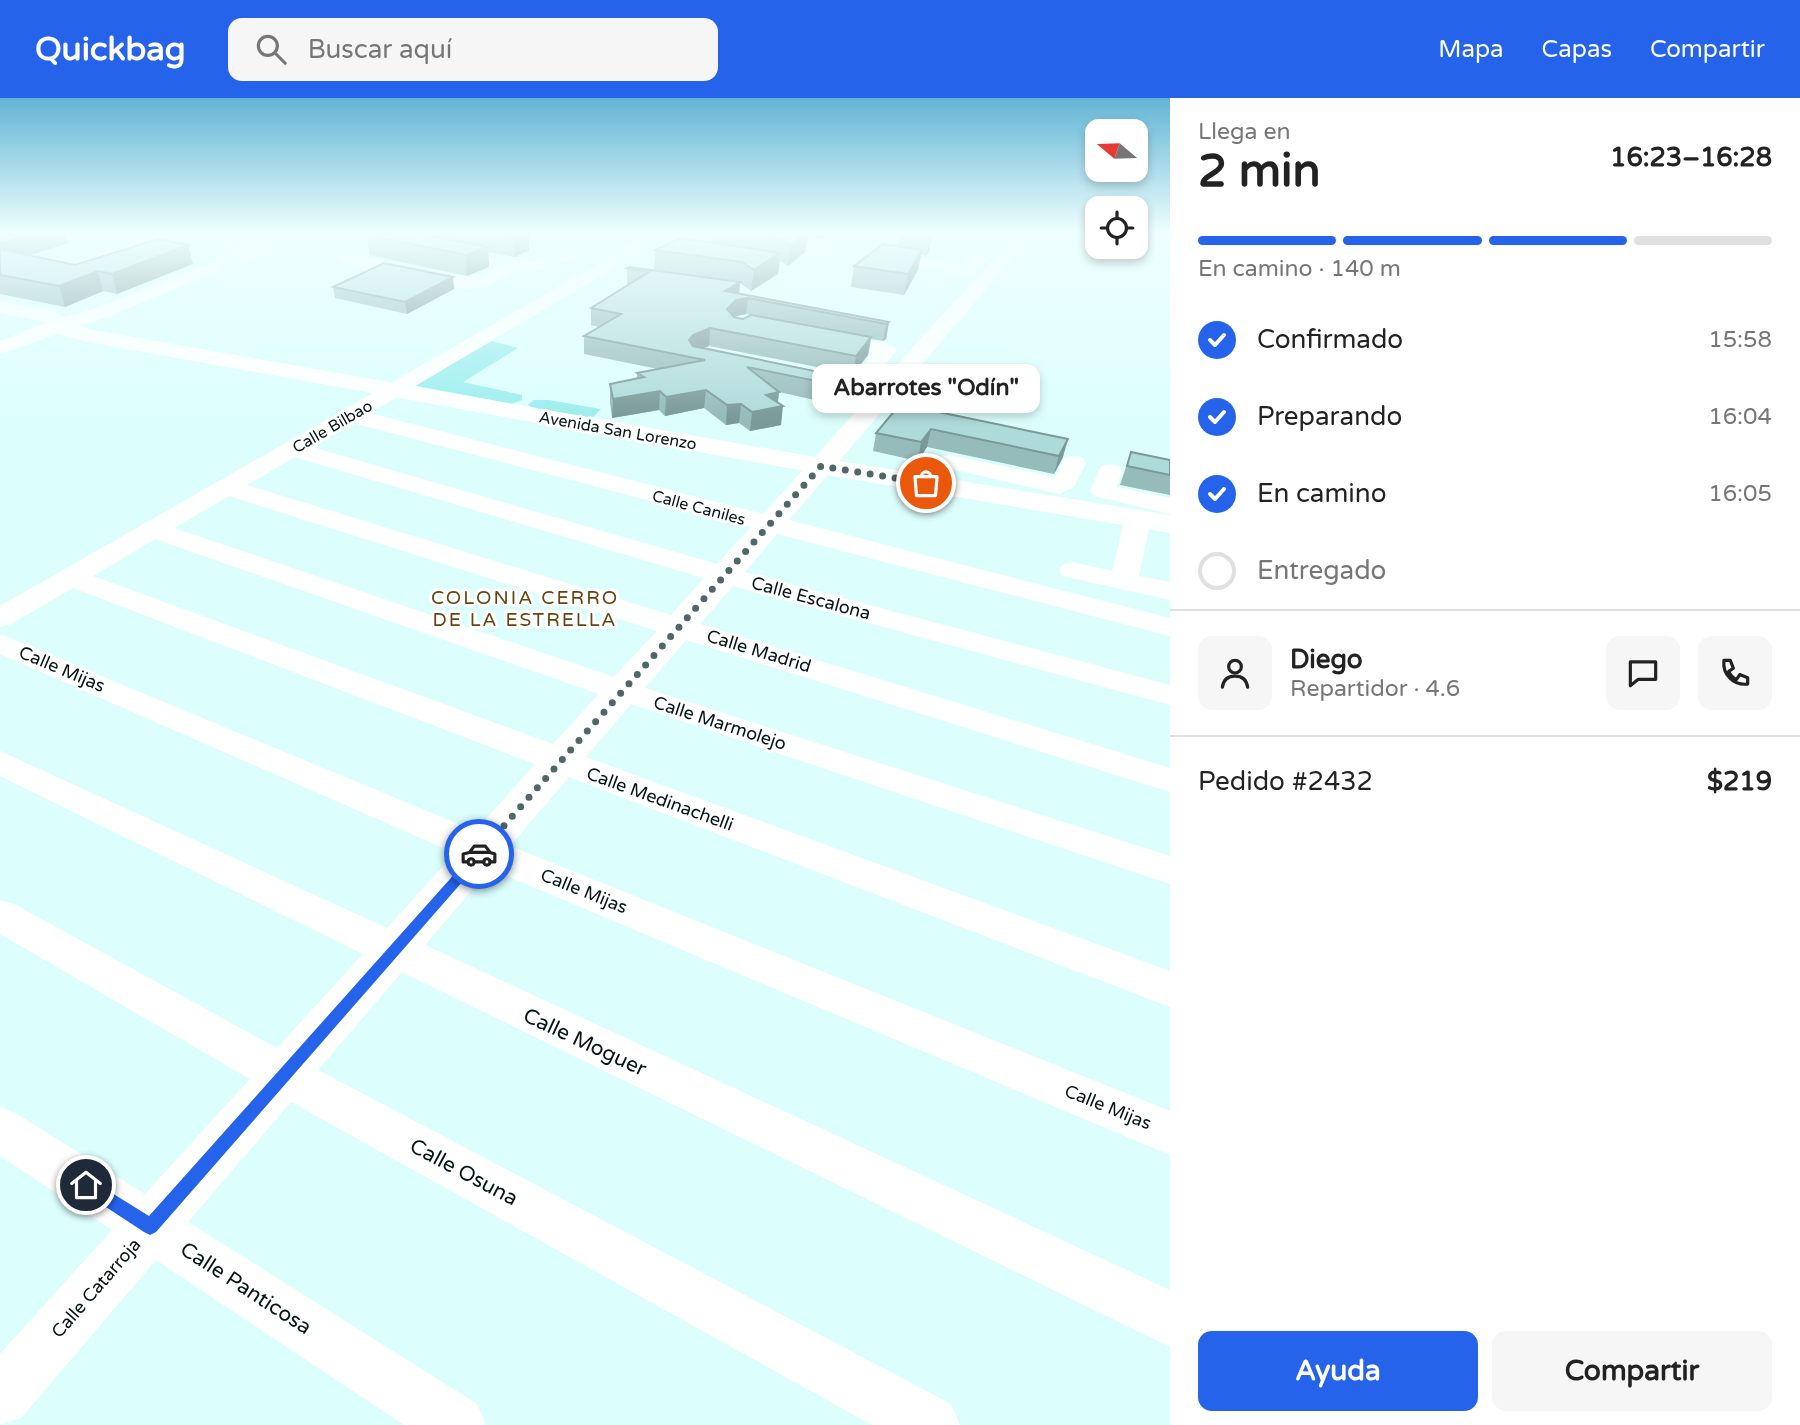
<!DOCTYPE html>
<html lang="es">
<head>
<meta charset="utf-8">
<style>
  body { margin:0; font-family:"Varela Round",sans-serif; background:#f6f6f6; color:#222; height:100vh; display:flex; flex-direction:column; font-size:26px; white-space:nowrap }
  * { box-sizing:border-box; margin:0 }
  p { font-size:23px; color:#767676 }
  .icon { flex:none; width:38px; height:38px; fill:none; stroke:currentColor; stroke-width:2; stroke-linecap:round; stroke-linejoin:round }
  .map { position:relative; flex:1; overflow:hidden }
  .side { display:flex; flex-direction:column; background:#fff; width:630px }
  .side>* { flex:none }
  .needle { width:46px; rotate:289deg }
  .controls { position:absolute; left:1085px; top:21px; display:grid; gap:14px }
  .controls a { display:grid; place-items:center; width:63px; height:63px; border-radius:14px; background:#fff; box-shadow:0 4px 10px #0003; font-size:35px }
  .pin { position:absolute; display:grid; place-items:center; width:60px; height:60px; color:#fff; margin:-30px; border:4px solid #fff; border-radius:50%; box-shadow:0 2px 7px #0007 }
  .courier { position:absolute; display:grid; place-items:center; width:70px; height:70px; margin:-35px; border:5px solid #2563eb; border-radius:50%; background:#fff; color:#222; box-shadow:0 2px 9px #0007 }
  .bubble { position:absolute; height:49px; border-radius:14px; background:#fff; box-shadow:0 4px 10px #0003; font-size:23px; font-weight:800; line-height:49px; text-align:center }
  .overview em { font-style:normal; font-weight:800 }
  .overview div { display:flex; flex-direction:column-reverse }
  .overview { display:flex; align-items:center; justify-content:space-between; height:119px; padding:0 28px }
  h1 { font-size:46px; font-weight:800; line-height:52px }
  .bar { display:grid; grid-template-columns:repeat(4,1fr); gap:10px 7px; align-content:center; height:84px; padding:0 28px }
  .bar i { height:9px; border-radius:5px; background:#e0e0e0 }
  .bar .current { background:#2563eb }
  .bar p { grid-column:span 4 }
  .line { display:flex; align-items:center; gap:18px; padding:0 28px; border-top:2px solid #e0e0e0 }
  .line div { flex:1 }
  .round { display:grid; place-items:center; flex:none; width:74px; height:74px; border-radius:14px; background:#f6f6f6 }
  ol { padding:0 28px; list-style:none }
  li { display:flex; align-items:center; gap:21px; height:77px }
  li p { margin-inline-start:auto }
  li .icon { padding:7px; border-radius:50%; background:#2563eb; color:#fff; stroke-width:4 }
  li:last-child { color:#767676 }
  li i { width:38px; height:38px; border:4px solid #e0e0e0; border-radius:50% }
  .button { display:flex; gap:14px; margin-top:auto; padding:14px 28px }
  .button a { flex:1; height:80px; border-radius:14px; background:#2563eb; color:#fff; font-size:28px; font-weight:800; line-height:80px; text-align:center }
  .button a+a { background:#f6f6f6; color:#222 }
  header { display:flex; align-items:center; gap:42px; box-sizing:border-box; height:98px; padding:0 35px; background:#2563eb; color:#fff }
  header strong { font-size:33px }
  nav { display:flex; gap:38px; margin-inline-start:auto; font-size:24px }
  .search { width:490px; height:63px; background:#f6f6f6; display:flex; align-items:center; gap:18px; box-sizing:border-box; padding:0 24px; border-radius:14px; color:#767676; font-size:26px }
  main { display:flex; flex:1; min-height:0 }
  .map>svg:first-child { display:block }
  .green { fill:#9ceeee }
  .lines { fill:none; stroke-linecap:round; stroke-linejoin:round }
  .minor { fill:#fff; fill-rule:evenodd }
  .major { fill:#fff; fill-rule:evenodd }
  .wall { fill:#96bbbb; fill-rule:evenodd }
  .shaded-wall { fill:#7a9999 }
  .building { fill:#afdada; stroke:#7a9999; stroke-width:2 }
  .route { fill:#2563eb }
  .done { stroke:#506767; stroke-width:7; stroke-dasharray:0 12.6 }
  .labels { text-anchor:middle; stroke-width:6; stroke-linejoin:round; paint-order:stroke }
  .far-street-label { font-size:16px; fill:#051515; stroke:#fff }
  .street-label { font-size:18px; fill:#051515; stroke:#fff }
  .neighbourhood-label { font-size:19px; letter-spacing:2px; fill:#674511; stroke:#fff }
  .near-street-label { font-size:21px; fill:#051515; stroke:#fff }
</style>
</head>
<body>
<header>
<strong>Quickbag</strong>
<div class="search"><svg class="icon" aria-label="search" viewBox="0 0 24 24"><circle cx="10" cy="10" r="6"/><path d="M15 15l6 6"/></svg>Buscar aquí</div>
<nav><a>Mapa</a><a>Capas</a><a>Compartir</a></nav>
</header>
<main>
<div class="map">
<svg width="1170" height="1327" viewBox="0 0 1170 1327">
  <rect width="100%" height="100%" fill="#dcfffe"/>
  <g class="green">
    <polygon points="492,243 518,250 463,284 522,297 522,302 511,306 412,287"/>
    <polygon points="534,302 549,302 601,311 591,321 536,311 528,307"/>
  </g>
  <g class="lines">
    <g class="minor">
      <polygon points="187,135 222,135 266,144 288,135 311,135 110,218 0,256 0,243 43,226 96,210 249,150 195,140"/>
      <polygon points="384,135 406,135 361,158 467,181 477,179 496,169 483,167 481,163 483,159 533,164 573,147 581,152 566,163 547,171 533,174 515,173 487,188 467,191 344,165 336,160"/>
      <path d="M653,135H673L370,315L763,416L860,309H844L841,304L843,295L785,283L781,279L787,269L794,267L854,279L873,255L816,244L813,240L816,236L823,234L894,248L897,252L869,288L877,289L1017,135H1034L789,422L1170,520V538L777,436L745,474L1170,587V607L733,488L700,526L1170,670V694L686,542L645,590L1170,758V786L631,606L586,659L1170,873V909L569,679L510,748L1170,1013V1057L490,771L425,847L1170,1192V1249L402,874L318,972L951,1306L960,1327H872L291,1004L188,1124L477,1306L486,1327H404L156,1162L21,1320L0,1327V1256L112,1132L0,1058V1009L17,1016L145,1096L250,981L0,836V802L14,806L277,950L363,856L0,678V653L387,830L455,755L0,556V536L475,733L535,666L73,490L11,526L0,529V508ZM353,325L751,429L717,466L312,349ZM295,359L704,480L671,517L247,387ZM229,398L657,533L614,579L174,430ZM155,441L599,596L553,646L93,478Z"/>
      <polygon points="728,135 768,135 963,167 973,157 979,156 987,161 976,176 963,177 736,140"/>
      <polygon points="141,140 191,149 199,154 191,159 142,150 77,175 71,176 62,171 65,167"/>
      <path d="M950,357L1055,379L1065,360L1074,358L1083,360L1086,365L1074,389L1060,396L951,371C940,384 935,395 917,390L914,385L934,360Z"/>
      <polygon points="1110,366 1119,368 1122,373 1117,389 1170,400 1170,416 1094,398 1090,393 1101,368"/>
      <polygon points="1138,412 1147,414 1151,420 1139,478 1170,484 1170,502 1063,478 1059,472 1063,466 1073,464 1112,473 1125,420 1129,414"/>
    </g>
    <polygon class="major" points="0,203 55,214 88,231 821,360 1170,417 1170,435 821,376 83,243 59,236 42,223 0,215"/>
  </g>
  <g class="wall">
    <polygon points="0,135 65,135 68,145 29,157 75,167 193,166 117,196 103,193 65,209 0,196"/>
    <polygon points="370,135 560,135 548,140 529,136 529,152 515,159 488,154 489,169 467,178 369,157 367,137"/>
    <path d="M711,135H838L834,139L827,138L821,141L807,139L805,154L788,168L780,163L778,176L751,193L740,185L739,195L889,224L886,241L883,243L871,241L868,257L853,276L709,248L703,250L839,278L836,296L828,305L779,294L778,305L781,327L750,333L739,325L726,327L704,310L665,318L659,312L612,320L610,305V286L637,281V275L658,271L584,256V238L599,229L591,227V210L629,187L627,186V170L654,173L655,152L711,145ZM746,216L750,217L743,221L734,219Z"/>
    <polygon points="899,135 933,135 929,153 926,158 921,157 918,172 904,197 851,189 854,168 897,148"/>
    <polygon points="333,189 454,191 407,216 335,200"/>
    <polygon points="900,306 1063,359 1054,376 927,349 918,363 873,353 876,335"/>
    <polygon points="1131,354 1170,362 1170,397 1120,387"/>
  </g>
  <g class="shaded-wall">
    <polygon points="0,135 28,135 0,146"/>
    <polygon points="34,135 65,135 68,145 0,167 0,146"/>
    <polygon points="523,135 529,135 529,152 515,159 514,140"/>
    <polygon points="547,135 560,135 548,140"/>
    <polygon points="806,135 808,135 805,154 788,168 791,147"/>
    <polygon points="822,135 828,135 827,138 821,141"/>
    <polygon points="932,135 933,135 929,153 926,158 930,138"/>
    <polygon points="188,147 193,166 117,196 112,176"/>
    <polygon points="488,149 489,169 467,178 466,157"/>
    <polygon points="922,152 918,172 904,197 908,176"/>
    <polygon points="780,155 778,176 751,193 754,172"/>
    <polygon points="98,173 103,193 65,209 59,188"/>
    <polygon points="453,179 454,191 407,216 405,204"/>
    <polygon points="740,184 739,200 748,200 746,216 735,218 725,228 725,193"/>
    <polygon points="889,224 886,241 883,243 886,226"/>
    <polygon points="710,230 709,248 692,254 688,260 689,242 693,237"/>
    <polygon points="871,239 868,257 853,276 856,258"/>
    <polygon points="839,278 836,296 828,305 831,286"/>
    <polygon points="706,292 704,310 665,318 666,299"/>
    <polygon points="660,293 659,312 612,320 613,301"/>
    <polygon points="779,294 777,309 783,308 781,327 750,333 752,314 766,297"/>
    <polygon points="741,306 739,325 726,327 727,307"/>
    <polygon points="931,331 927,349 918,363 921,344"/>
    <polygon points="1068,341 1063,359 1054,376 1059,358"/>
  </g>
  <g class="building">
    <polygon points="13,135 34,135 0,146 0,139"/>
    <polygon points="370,135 415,135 488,149 466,157 367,137"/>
    <polygon points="490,135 523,135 514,140"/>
    <polygon points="743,135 806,135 791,147 780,141"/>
    <polygon points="913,135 932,135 930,138"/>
    <polygon points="681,140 780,155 754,172 742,164 655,152"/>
    <polygon points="158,141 188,147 112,176 98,173 59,188 0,177 0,151 75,167"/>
    <polygon points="883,146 922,152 908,176 854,168"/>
    <polygon points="384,165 453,179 405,204 333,189"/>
    <polygon points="629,169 740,184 725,193 889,224 886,226 748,200 736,202 727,211 734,219 743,221 751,217 871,239 856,258 710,230 693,237 689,242 693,248 839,278 831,286 747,269 779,294 766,297 783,308 752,314 741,306 727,307 706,292 666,299 660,293 613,301 610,286 644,279 637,275 705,262 584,238 621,216 591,210 649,174 627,170"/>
    <polygon points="900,306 1068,341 1059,358 931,331 921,344 876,335"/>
    <polygon points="1131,354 1170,362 1170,377 1127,368"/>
  </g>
  <linearGradient id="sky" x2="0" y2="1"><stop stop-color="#62b4d4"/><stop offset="0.42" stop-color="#efffff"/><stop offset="1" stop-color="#efffff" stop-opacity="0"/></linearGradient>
  <rect width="1170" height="321" fill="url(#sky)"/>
  <polygon class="route" points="479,751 485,756 484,759 156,1134 150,1137 144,1134 80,1092 78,1087 80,1081 86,1079 149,1118 475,753"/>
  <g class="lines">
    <polyline class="done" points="479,756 821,368 926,385"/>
  </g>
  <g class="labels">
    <g class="far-street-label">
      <text transform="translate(332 328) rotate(-30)" y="6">Calle Bilbao</text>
      <text transform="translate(618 332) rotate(10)" y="6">Avenida San Lorenzo</text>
      <text transform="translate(699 409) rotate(15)" y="6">Calle Caniles</text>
    </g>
    <g class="street-label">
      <text transform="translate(811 500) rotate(15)" y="6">Calle Escalona</text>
      <text transform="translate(759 553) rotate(17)" y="6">Calle Madrid</text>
      <text transform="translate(62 571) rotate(23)" y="6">Calle Mijas</text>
      <text transform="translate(720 625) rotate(18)" y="6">Calle Marmolejo</text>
      <text transform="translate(660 701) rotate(20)" y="6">Calle Medinachelli</text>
      <text transform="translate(584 793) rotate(22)" y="6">Calle Mijas</text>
      <text transform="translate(1108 1009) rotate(22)" y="6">Calle Mijas</text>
      <text transform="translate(96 1190) rotate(-49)" y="6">Calle Catarroja</text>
    </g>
    <g class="neighbourhood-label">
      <text x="525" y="506">COLONIA CERRO<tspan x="525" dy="22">DE LA ESTRELLA</tspan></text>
    </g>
    <g class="near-street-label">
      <text transform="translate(585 944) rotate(25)" y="7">Calle Moguer</text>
      <text transform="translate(464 1074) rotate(28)" y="7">Calle Osuna</text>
      <text transform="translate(246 1190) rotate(33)" y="7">Calle Panticosa</text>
    </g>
  </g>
</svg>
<div class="controls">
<a><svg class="needle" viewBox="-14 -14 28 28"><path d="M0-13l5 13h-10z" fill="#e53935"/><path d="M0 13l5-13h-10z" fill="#767676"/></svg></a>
<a><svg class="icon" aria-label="locate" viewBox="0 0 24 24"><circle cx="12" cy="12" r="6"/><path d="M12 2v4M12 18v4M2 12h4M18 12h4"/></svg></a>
</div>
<div class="pin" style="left:926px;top:385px;background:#ea580c"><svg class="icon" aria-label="bag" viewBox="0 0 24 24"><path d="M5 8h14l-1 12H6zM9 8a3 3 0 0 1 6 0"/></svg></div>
<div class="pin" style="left:86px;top:1087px;background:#1f2937"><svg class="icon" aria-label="home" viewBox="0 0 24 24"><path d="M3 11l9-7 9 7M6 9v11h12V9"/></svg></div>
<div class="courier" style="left:479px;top:756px"><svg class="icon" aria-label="car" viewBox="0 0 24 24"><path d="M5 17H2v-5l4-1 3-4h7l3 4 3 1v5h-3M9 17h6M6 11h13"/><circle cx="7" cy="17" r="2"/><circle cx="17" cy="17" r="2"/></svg></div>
<div class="bubble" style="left:812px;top:266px;width:228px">Abarrotes &quot;Odín&quot;</div>
</div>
<section class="side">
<div class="overview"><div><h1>2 min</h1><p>Llega en</p></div><em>16:23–16:28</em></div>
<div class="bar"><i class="current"></i><i class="current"></i><i class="current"></i><i></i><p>En camino · 140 m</p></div>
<ol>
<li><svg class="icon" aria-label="check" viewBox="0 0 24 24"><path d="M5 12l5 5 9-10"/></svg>Confirmado<p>15:58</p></li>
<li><svg class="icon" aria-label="check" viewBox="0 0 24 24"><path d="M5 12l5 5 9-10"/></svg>Preparando<p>16:04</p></li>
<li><svg class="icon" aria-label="check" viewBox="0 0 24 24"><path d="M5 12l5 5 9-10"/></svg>En camino<p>16:05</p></li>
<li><i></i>Entregado</li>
</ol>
<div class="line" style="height:126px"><a class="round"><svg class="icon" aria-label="person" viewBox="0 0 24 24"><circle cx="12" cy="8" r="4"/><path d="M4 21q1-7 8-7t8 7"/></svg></a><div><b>Diego</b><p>Repartidor · 4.6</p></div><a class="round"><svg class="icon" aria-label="chat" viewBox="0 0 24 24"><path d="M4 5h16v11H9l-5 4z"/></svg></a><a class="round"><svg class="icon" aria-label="phone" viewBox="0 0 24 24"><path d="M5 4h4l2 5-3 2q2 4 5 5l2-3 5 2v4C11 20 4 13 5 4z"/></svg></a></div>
<div class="line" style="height:91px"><div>Pedido #2432</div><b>$219</b></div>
<div class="button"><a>Ayuda</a><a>Compartir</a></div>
</section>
</main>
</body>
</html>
